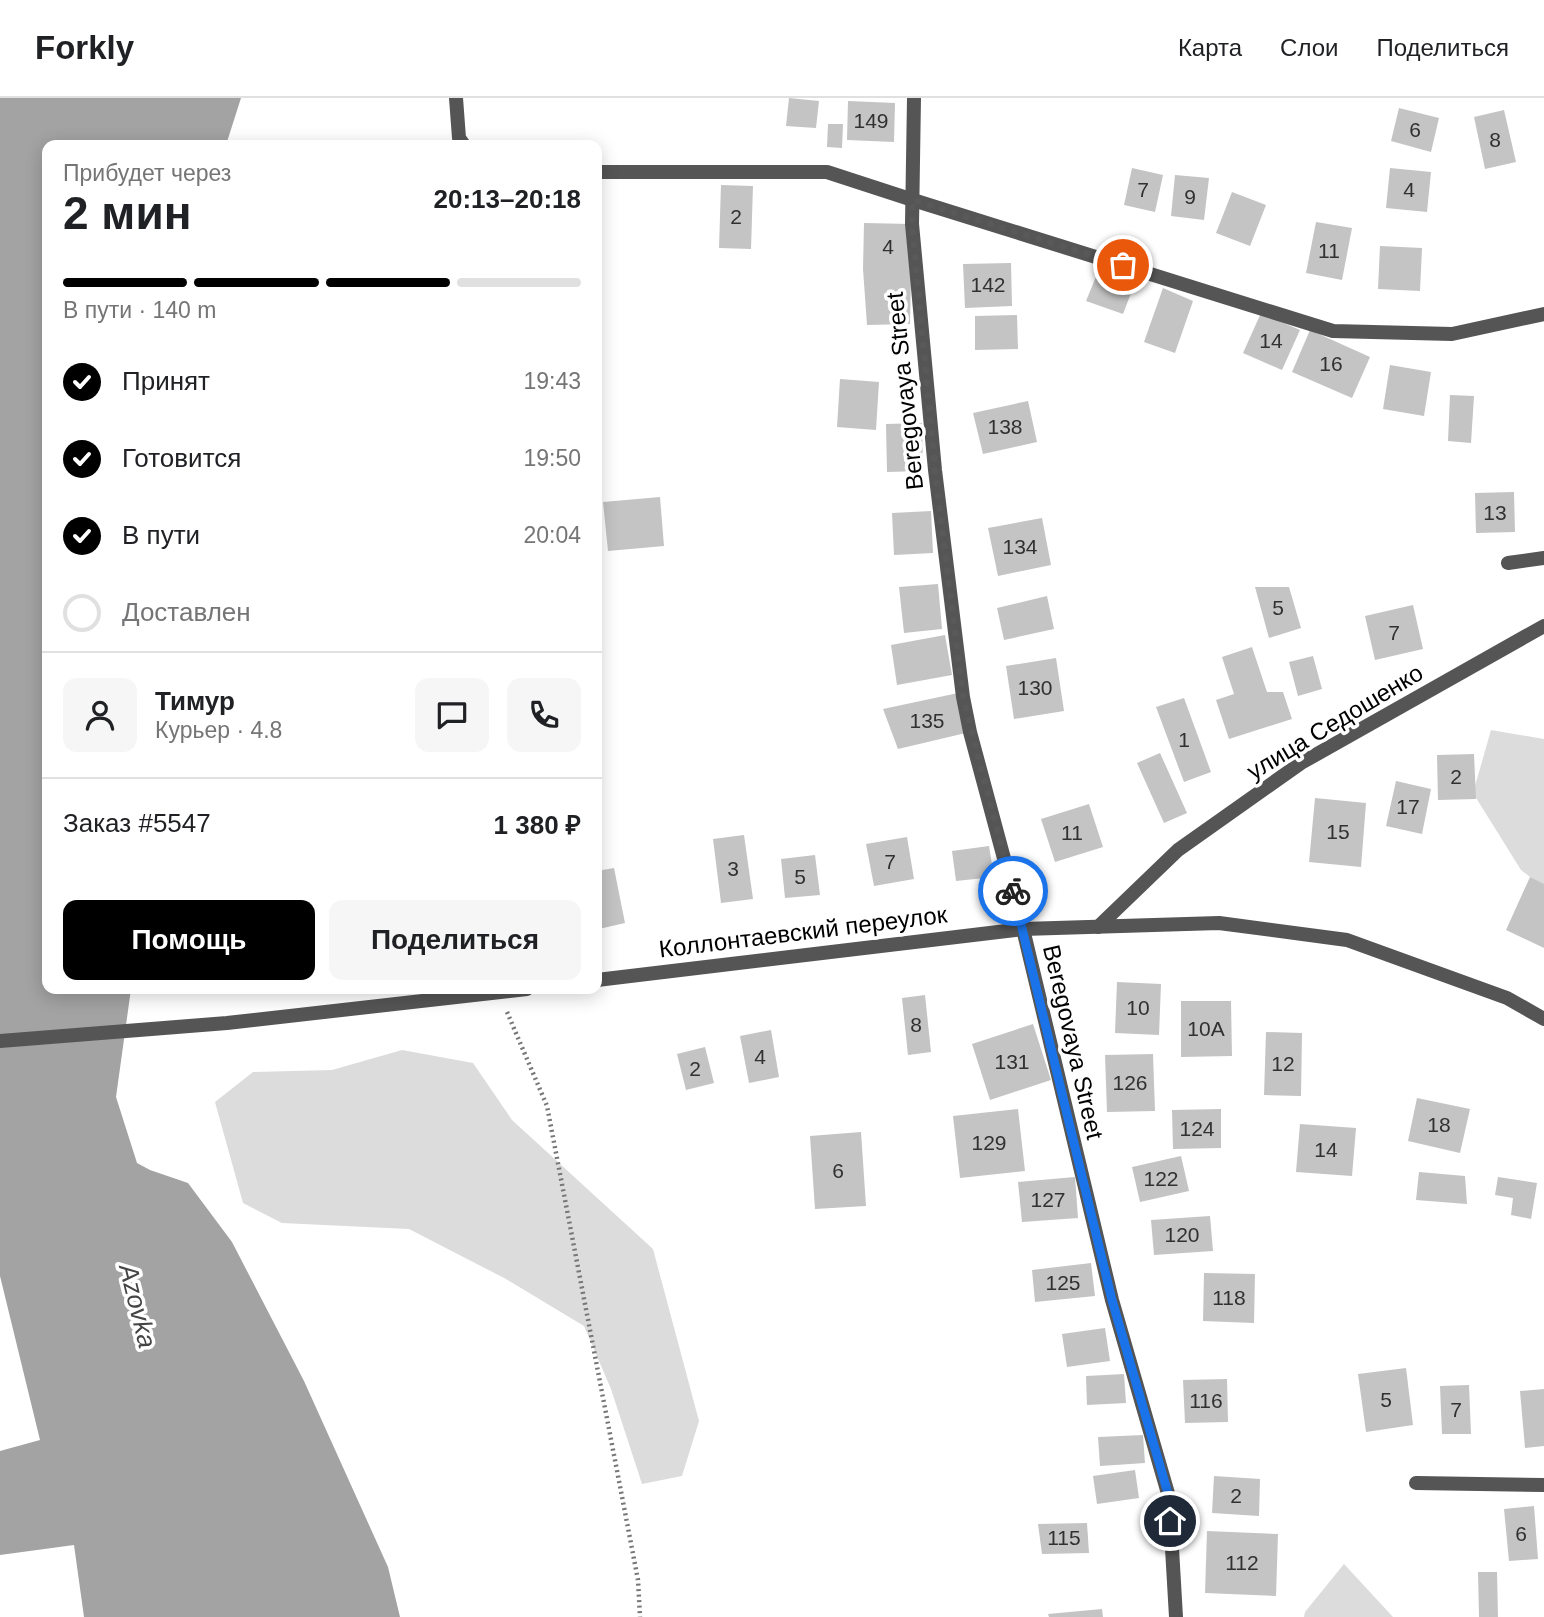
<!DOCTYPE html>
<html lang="ru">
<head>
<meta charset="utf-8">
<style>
  body { margin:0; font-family:Helvetica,sans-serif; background:#f6f6f6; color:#202124; height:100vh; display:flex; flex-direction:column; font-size:26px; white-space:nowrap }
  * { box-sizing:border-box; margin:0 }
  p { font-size:23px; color:#757577 }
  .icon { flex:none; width:38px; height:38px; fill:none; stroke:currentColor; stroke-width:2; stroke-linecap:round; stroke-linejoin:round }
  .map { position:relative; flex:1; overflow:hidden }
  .drawer { position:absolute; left:42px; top:42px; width:560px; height:854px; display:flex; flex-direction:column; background:#fff; border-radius:14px; box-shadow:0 4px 18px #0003 }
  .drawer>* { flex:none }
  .pin { position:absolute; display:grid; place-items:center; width:60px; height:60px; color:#fff; margin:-30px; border:4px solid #fff; border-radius:50%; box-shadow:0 2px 7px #0007 }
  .courier { position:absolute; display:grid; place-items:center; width:70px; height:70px; margin:-35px; border:5px solid #1a73e8; border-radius:50%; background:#fff; color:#222; box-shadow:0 2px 9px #0007 }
  .headline em { font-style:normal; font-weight:800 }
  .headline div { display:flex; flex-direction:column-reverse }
  .headline { display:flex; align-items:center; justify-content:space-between; height:119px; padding:0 21px }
  h1 { font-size:46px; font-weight:800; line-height:52px }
  .bar { display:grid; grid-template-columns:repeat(4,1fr); gap:10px 7px; align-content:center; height:84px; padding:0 21px }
  .bar i { height:9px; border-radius:5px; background:#e0e0e0 }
  .bar .active { background:#000 }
  .bar p { grid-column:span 4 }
  .line { display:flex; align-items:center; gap:18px; padding:0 21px; border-top:2px solid #e0e0e0 }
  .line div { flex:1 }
  .round { display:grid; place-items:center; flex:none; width:74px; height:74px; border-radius:14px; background:#f6f6f6 }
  ol { padding:0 21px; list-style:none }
  li { display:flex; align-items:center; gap:21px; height:77px }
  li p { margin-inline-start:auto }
  li .icon { padding:7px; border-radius:50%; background:#000; color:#fff; stroke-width:4 }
  li:last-child { color:#757577 }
  li i { width:38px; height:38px; border:4px solid #e0e0e0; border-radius:50% }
  .cta { display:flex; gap:14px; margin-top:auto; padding:14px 21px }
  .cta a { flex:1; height:80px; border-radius:14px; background:#000; color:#fff; font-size:28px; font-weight:800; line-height:80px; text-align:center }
  .cta a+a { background:#f6f6f6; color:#202124 }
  header { display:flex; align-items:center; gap:42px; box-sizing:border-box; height:98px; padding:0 35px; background:#fff; border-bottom:2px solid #e0e0e0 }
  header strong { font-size:33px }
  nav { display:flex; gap:38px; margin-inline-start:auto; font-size:24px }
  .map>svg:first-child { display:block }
  .green { fill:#dcdcdc }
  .water { fill:#a3a3a3 }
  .building { fill:#c4c4c4 }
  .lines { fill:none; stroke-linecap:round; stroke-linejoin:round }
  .path { stroke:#777; stroke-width:4.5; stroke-dasharray:2 3.5; stroke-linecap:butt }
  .lane { stroke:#555; stroke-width:14 }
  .street { stroke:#555; stroke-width:14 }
  .done { stroke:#595959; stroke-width:7; stroke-dasharray:0 12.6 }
  .route { stroke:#1a73e8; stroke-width:9 }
  .labels { text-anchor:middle; stroke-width:7; stroke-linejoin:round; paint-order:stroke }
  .number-label { font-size:21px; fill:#313131 }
  .street-label { font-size:24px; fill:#000; stroke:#fff }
  .water-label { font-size:26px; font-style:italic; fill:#444; stroke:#fff }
</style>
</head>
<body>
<header>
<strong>Forkly</strong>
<nav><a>Карта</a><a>Слои</a><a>Поделиться</a></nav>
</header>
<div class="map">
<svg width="1544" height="1519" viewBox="0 0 1544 1519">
  <rect width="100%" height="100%" fill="#fff"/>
  <g class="green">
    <polygon points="1491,632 1544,641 1544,790 1521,772 1473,695"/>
    <polygon points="402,952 473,965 512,1022 653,1151 699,1323 682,1378 642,1386 611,1291 584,1228 506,1181 409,1131 282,1125 243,1105 215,1004 253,974 332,972"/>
    <polygon points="1344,1466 1393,1519 1304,1519 1305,1514"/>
  </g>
  <polygon class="water" points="0,0 241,0 226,47 47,47 47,891 131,891 116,999 137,1065 150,1072 188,1085 232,1144 304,1283 388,1469 400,1519 84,1519 74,1447 0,1457 0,1353 40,1342 0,1178"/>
  <g class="building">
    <polygon points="789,0 819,3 816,30 786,28"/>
    <polygon points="848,3 895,5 894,44 847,42"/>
    <polygon points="1399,10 1439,20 1431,54 1391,43"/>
    <polygon points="1504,12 1516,64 1485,71 1474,19"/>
    <polygon points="828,26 843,26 842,50 827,49"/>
    <polygon points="1132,70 1163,77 1155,114 1124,107"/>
    <polygon points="1390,70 1431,74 1427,114 1386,110"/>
    <polygon points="1175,77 1209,80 1204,122 1171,118"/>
    <polygon points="721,87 753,88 751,151 719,150"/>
    <polygon points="1232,94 1266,107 1250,148 1216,135"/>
    <polygon points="1316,124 1352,130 1342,182 1306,175"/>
    <polygon points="864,125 912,126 910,226 867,227 863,171"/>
    <polygon points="1380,148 1422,150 1420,193 1378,191"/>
    <polygon points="1011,165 1012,208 965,210 963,166"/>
    <polygon points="1100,169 1136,182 1123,216 1086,203"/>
    <polygon points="1163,190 1193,203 1175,255 1144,244"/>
    <polygon points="1261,215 1300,232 1282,272 1243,255"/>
    <polygon points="1017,217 1018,251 975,252 975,218"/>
    <polygon points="1310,232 1370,259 1352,300 1292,274"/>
    <polygon points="1390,267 1431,274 1424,318 1383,311"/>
    <polygon points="840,281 879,284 876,332 837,329"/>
    <polygon points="1450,297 1474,298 1471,345 1448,343"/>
    <polygon points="1028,303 1037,344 983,356 973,315"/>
    <polygon points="922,325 923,373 887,374 886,326"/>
    <polygon points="1514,394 1515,434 1476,435 1475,395"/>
    <polygon points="660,399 664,448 608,453 603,404"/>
    <polygon points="931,413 933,455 894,457 892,415"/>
    <polygon points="1042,420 1051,467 998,478 988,430"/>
    <polygon points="938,486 942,531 904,535 899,489"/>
    <polygon points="1255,489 1289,489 1301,530 1269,540"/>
    <polygon points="1047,498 1054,531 1004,542 997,510"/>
    <polygon points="1413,507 1423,551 1375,562 1365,518"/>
    <polygon points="945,537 952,577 897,587 891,547"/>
    <polygon points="1252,549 1267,594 1283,594 1292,621 1229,641 1216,602 1234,596 1222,559"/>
    <polygon points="1313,558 1322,591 1298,598 1289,564"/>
    <polygon points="1056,560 1064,613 1014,621 1006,568"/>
    <polygon points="958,595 970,634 898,651 883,611"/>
    <polygon points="1184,600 1211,674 1184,684 1156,609"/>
    <polygon points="1160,655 1187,715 1164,725 1137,665"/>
    <polygon points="1474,656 1476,701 1438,702 1437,657"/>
    <polygon points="1396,683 1431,691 1422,736 1386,728"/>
    <polygon points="1315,700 1366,705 1361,769 1309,764"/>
    <polygon points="1089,706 1103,749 1055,764 1041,721"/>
    <polygon points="744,737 753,801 721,805 713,741"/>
    <polygon points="907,739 914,781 874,788 866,746"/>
    <polygon points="989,748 994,779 956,783 952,753"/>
    <polygon points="815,757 820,797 785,800 781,761"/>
    <polygon points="614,770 625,825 599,831 597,820 597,773"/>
    <polygon points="1530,779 1544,786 1544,850 1506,832"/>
    <polygon points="1117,884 1161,886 1159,937 1115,935"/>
    <polygon points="925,897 931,954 908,957 902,900"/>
    <polygon points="1181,903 1231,903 1232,958 1181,959"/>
    <polygon points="1033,926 1051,982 990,1002 972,946"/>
    <polygon points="771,932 779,979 749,985 740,938"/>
    <polygon points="1266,934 1302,935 1301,998 1264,997"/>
    <polygon points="705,949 714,985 686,992 677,956"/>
    <polygon points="1153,956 1155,1013 1107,1014 1105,957"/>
    <polygon points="1417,1000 1470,1011 1460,1055 1408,1043"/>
    <polygon points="1018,1011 1025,1073 960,1080 953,1018"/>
    <polygon points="1221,1011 1221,1050 1173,1051 1172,1012"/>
    <polygon points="1300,1026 1356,1030 1352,1078 1296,1074"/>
    <polygon points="861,1034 866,1108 815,1111 810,1038"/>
    <polygon points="1181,1058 1189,1093 1140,1104 1132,1069"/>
    <polygon points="1419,1074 1465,1078 1467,1106 1416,1102"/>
    <polygon points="1075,1079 1078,1120 1022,1124 1018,1084"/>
    <polygon points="1498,1079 1537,1085 1531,1121 1511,1117 1513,1100 1495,1097"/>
    <polygon points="1210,1118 1213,1153 1154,1157 1151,1122"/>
    <polygon points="1091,1165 1095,1198 1035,1204 1032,1172"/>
    <polygon points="1204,1175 1255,1176 1254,1225 1203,1223"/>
    <polygon points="1105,1230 1110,1263 1067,1269 1062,1236"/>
    <polygon points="1406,1270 1413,1327 1366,1334 1358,1276"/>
    <polygon points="1124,1276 1126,1305 1087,1307 1086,1278"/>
    <polygon points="1227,1281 1228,1324 1185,1325 1183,1282"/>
    <polygon points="1469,1287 1471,1336 1442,1336 1440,1288"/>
    <polygon points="1544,1291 1544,1348 1525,1350 1520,1293"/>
    <polygon points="1143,1337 1145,1365 1100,1368 1098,1339"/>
    <polygon points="1135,1372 1139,1400 1097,1406 1093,1378"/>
    <polygon points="1214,1378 1260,1381 1259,1418 1212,1415"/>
    <polygon points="1534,1408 1538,1461 1509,1463 1504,1411"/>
    <polygon points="1087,1425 1089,1455 1042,1456 1038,1426"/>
    <polygon points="1207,1433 1278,1436 1276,1498 1205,1495"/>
    <polygon points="1478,1474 1497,1474 1498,1519 1479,1519"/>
    <polygon points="1102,1511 1103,1519 1049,1519 1048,1516"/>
  </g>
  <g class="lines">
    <polyline class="path" points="507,914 547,1008 638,1482 640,1519"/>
    <g class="lane">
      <polyline points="456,0 459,40 464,47"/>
      <polyline points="597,74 827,74 913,102"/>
    </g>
    <g class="street">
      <polyline points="914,0 912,126 935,372 963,599 970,634 1023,831 1112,1202 1169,1399 1176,1519"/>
      <polyline points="913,102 1333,233 1452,236 1544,216"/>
      <polyline points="1508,465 1544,460"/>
      <polyline points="1098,829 1178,752 1301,665 1544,528"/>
      <polyline points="597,882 1023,831 1219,825 1347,842 1507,900 1544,921"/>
      <polyline points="0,943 227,925 527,891"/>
      <polyline points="1416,1385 1544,1387"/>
    </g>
  </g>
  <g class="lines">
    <polyline class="done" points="1013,793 963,599 935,372 912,126 913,102 1123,167"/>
    <polyline class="route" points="1013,793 1112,1202 1169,1399 1170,1423"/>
  </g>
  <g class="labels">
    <g class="number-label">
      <text x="871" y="30">149</text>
      <text x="1415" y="39">6</text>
      <text x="1495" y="49">8</text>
      <text x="1143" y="99">7</text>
      <text x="1409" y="99">4</text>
      <text x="1190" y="106">9</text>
      <text x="736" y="126">2</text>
      <text x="888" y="156">4</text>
      <text x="1329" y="160">11</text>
      <text x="988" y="194">142</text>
      <text x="1271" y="250">14</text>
      <text x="1331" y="273">16</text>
      <text x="1005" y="336">138</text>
      <text x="1495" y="422">13</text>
      <text x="1020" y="456">134</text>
      <text x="1278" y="517">5</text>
      <text x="1394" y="542">7</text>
      <text x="1035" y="597">130</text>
      <text x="927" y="630">135</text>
      <text x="1184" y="649">1</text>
      <text x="1456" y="686">2</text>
      <text x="1408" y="716">17</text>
      <text x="1338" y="741">15</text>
      <text x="1072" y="742">11</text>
      <text x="890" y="771">7</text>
      <text x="733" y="778">3</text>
      <text x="800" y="786">5</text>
      <text x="1138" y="917">10</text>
      <text x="916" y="934">8</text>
      <text x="1206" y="938">10А</text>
      <text x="760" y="966">4</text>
      <text x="1012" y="971">131</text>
      <text x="1283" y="973">12</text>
      <text x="695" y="978">2</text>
      <text x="1130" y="992">126</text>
      <text x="1439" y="1034">18</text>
      <text x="1197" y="1038">124</text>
      <text x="989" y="1052">129</text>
      <text x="1326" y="1059">14</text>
      <text x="838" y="1080">6</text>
      <text x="1161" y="1088">122</text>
      <text x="1048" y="1109">127</text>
      <text x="1182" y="1144">120</text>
      <text x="1063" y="1192">125</text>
      <text x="1229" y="1207">118</text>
      <text x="1386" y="1309">5</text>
      <text x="1206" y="1310">116</text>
      <text x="1456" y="1319">7</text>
      <text x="1236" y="1405">2</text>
      <text x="1521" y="1443">6</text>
      <text x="1064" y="1447">115</text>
      <text x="1242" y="1472">112</text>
    </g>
    <g class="street-label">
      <text transform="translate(905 293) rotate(-96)" y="8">Beregovaya Street</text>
      <text transform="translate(1335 624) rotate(-31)" y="8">улица Седошенко</text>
      <text transform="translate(803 834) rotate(-7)" y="8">Коллонтаевский переулок</text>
      <text transform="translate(1073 944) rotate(77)" y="8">Beregovaya Street</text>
    </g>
    <g class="water-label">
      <text transform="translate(138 1208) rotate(76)" y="9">Azovka</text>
    </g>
  </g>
</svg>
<div class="pin" style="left:1123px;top:167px;background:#ea580c"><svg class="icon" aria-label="bag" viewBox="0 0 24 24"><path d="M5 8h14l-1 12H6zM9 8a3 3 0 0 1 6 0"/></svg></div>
<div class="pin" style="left:1170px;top:1423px;background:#1f2937"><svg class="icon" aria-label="home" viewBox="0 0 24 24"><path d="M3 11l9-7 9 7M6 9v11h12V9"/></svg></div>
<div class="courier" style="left:1013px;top:793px"><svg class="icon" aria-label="bike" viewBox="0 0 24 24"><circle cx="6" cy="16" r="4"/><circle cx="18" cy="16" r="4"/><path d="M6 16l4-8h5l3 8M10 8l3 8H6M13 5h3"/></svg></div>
<section class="drawer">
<div class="headline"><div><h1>2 мин</h1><p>Прибудет через</p></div><em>20:13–20:18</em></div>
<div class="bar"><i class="active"></i><i class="active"></i><i class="active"></i><i></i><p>В пути · 140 m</p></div>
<ol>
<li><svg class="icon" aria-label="check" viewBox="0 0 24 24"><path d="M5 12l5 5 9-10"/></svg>Принят<p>19:43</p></li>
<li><svg class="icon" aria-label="check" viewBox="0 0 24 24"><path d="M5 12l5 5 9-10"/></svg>Готовится<p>19:50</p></li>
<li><svg class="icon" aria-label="check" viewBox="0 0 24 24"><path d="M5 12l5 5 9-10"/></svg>В пути<p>20:04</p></li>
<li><i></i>Доставлен</li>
</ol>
<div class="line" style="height:126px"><a class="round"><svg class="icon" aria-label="person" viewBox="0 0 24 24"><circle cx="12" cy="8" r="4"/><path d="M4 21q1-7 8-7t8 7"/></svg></a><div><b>Тимур</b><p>Курьер · 4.8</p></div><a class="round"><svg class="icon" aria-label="chat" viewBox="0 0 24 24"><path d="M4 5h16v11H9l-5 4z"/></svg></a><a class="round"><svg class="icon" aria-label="phone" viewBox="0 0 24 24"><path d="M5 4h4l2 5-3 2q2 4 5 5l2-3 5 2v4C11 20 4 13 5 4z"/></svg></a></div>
<div class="line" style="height:91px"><div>Заказ #5547</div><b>1 380 ₽</b></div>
<div class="cta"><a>Помощь</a><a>Поделиться</a></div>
</section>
</div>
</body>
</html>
